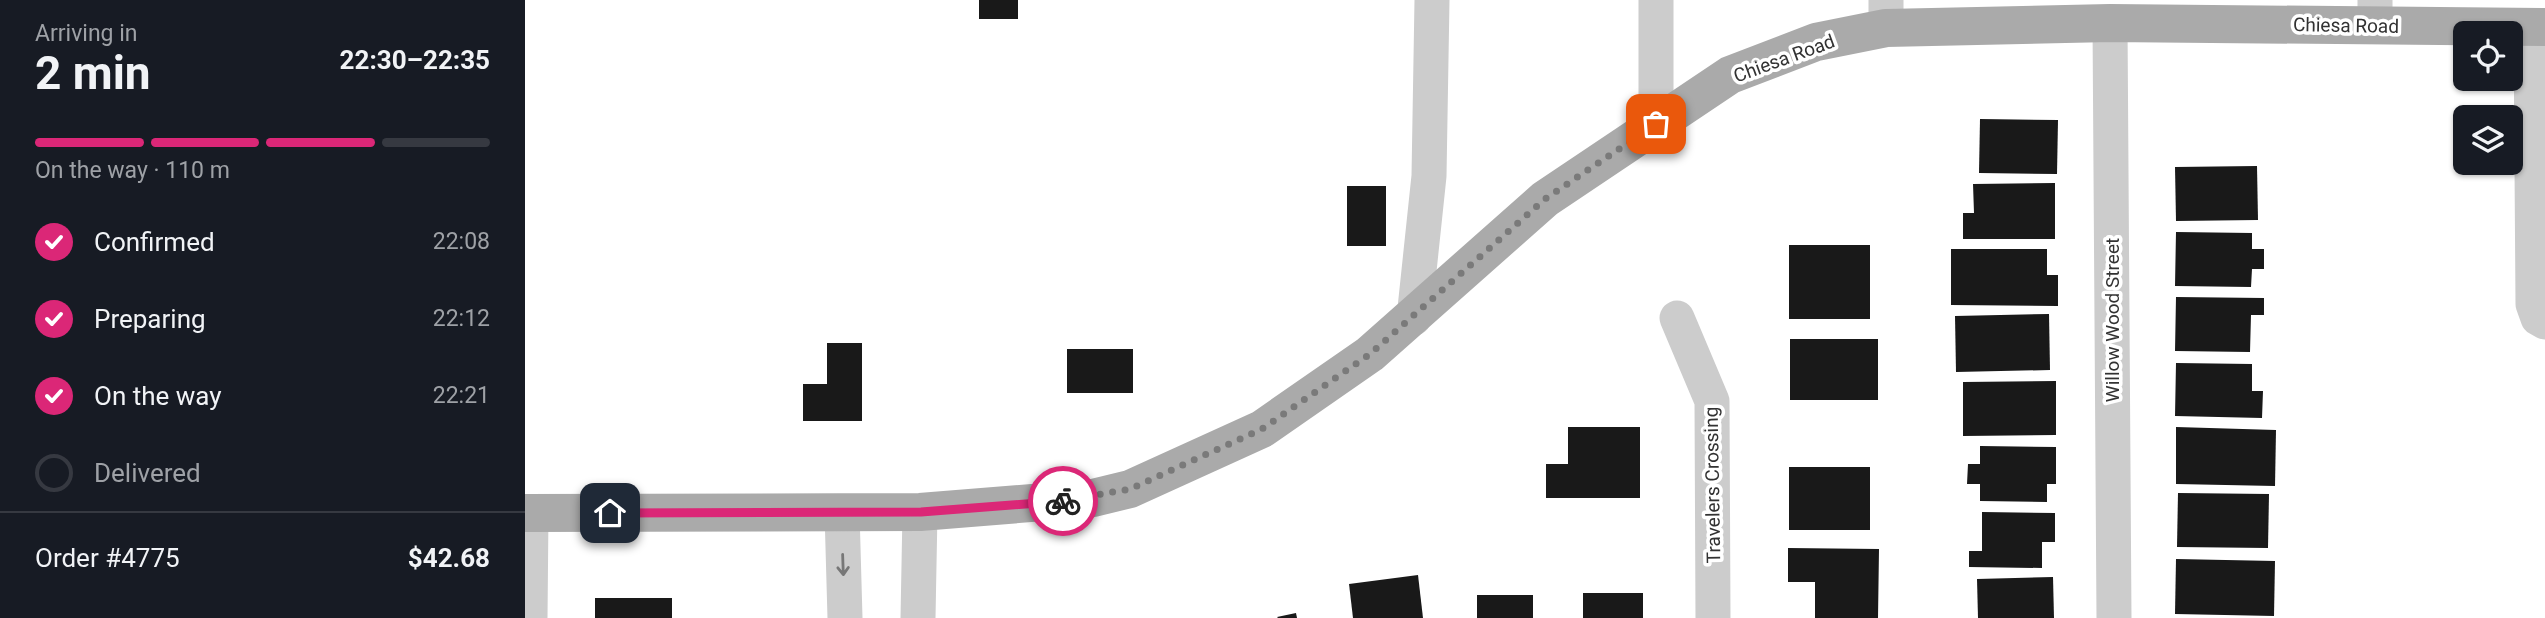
<!DOCTYPE html>
<html lang="en">
<head>
<meta charset="utf-8">
<style>
  body { margin:0; font-family:Roboto,sans-serif; background:#20242c; color:#f1f3f6; height:100vh; display:flex; flex-direction:column; font-size:26px; white-space:nowrap }
  * { box-sizing:border-box; margin:0 }
  p { font-size:23px; color:#9ea1a6 }
  .icon { flex:none; width:38px; height:38px; fill:none; stroke:currentColor; stroke-width:2; stroke-linecap:round; stroke-linejoin:round }
  .map { position:relative; flex:1; overflow:hidden }
  .drawer { display:flex; flex-direction:column; background:#171b24; width:525px }
  .drawer>* { flex:none }
  .fabs { position:absolute; left:1928px; top:21px; display:grid; gap:14px }
  .fabs a { display:grid; place-items:center; width:70px; height:70px; border-radius:10px; background:#171b24; box-shadow:0 2px 5px #0004; font-size:35px }
  .pin { position:absolute; display:grid; place-items:center; width:60px; height:60px; color:#fff; margin:-30px; border-radius:14px; box-shadow:0 4px 10px #0006 }
  .courier { position:absolute; display:grid; place-items:center; width:70px; height:70px; margin:-35px; border:5px solid #db2777; border-radius:50%; background:#fff; color:#222; box-shadow:0 2px 9px #0007 }
  .headline em { font-style:normal; font-weight:700 }
  .headline div { display:flex; flex-direction:column-reverse }
  .headline { display:flex; align-items:center; justify-content:space-between; height:119px; padding:0 35px }
  h1 { font-size:46px; font-weight:700; line-height:52px }
  .bar { display:grid; grid-template-columns:repeat(4,1fr); gap:10px 7px; align-content:center; height:84px; padding:0 35px }
  .bar i { height:9px; border-radius:5px; background:#363941 }
  .bar .on { background:#db2777 }
  .bar p { grid-column:span 4 }
  .line { display:flex; align-items:center; gap:18px; padding:0 35px; border-top:2px solid #363941 }
  .line div { flex:1 }
  ol { padding:0 35px; list-style:none }
  li { display:flex; align-items:center; gap:21px; height:77px }
  li p { margin-inline-start:auto }
  li .icon { padding:7px; border-radius:50%; background:#db2777; color:#fff; stroke-width:4 }
  li:last-child { color:#9ea1a6 }
  li i { width:38px; height:38px; border:4px solid #363941; border-radius:50% }
  main { display:flex; flex:1; min-height:0 }
  .map>svg:first-child { display:block }
  .building { fill:#191919 }
  .lines { fill:none; stroke-linecap:round; stroke-linejoin:round }
  .minor { stroke:#ccc; stroke-width:35 }
  .major { stroke:#aaa; stroke-width:38 }
  .oneway { stroke:#777 }
  .done { stroke:#7a7a7a; stroke-width:7; stroke-dasharray:0 12.6 }
  .route { stroke:#db2777; stroke-width:9 }
  .labels { text-anchor:middle; stroke-width:7; stroke-linejoin:round; paint-order:stroke }
  .street-label { font-size:19px; fill:#323232; stroke:#fff }
</style>
</head>
<body>
<main>
<section class="drawer">
<div class="headline"><div><h1>2 min</h1><p>Arriving in</p></div><em>22:30–22:35</em></div>
<div class="bar"><i class="on"></i><i class="on"></i><i class="on"></i><i></i><p>On the way · 110 m</p></div>
<ol>
<li><svg class="icon" aria-label="check" viewBox="0 0 24 24"><path d="M5 12l5 5 9-10"/></svg>Confirmed<p>22:08</p></li>
<li><svg class="icon" aria-label="check" viewBox="0 0 24 24"><path d="M5 12l5 5 9-10"/></svg>Preparing<p>22:12</p></li>
<li><svg class="icon" aria-label="check" viewBox="0 0 24 24"><path d="M5 12l5 5 9-10"/></svg>On the way<p>22:21</p></li>
<li><i></i>Delivered</li>
</ol>
<div class="line" style="height:91px"><div>Order #4775</div><b>$42.68</b></div>
</section>
<div class="map">
<svg width="2020" height="618" viewBox="0 0 2020 618">
  <rect width="100%" height="100%" fill="#fff"/>
  <g class="building">
    <rect x="454" y="0" width="39" height="19"/>
    <polygon points="1455,119 1533,120 1532,174 1454,173"/>
    <polygon points="1732,166 1733,220 1651,221 1650,167"/>
    <polygon points="1530,183 1530,239 1438,239 1438,213 1449,213 1448,184"/>
    <rect x="822" y="186" width="39" height="60"/>
    <polygon points="1651,232 1727,233 1727,249 1739,249 1739,269 1727,269 1726,287 1650,286"/>
    <rect x="1264" y="245" width="81" height="74"/>
    <polygon points="1426,249 1522,249 1522,275 1533,275 1533,306 1426,305"/>
    <polygon points="1651,297 1739,298 1739,315 1726,315 1725,352 1650,351"/>
    <polygon points="1524,314 1525,370 1431,372 1430,316"/>
    <rect x="1265" y="339" width="88" height="61"/>
    <polygon points="302,343 337,343 337,421 278,421 278,384 302,384"/>
    <rect x="542" y="349" width="66" height="44"/>
    <polygon points="1651,363 1727,364 1727,391 1738,391 1737,418 1650,416"/>
    <polygon points="1531,381 1531,435 1438,436 1438,382"/>
    <polygon points="1043,427 1115,427 1115,498 1021,498 1021,464 1043,464"/>
    <polygon points="1651,427 1751,430 1750,486 1651,484"/>
    <polygon points="1455,446 1531,447 1531,484 1522,484 1522,502 1455,501 1455,484 1442,484 1443,464 1455,464"/>
    <rect x="1264" y="467" width="81" height="63"/>
    <polygon points="1653,493 1744,494 1743,548 1652,547"/>
    <polygon points="1457,512 1530,513 1530,542 1517,542 1517,568 1444,567 1444,551 1457,551"/>
    <polygon points="1263,548 1354,549 1353,618 1290,618 1290,582 1263,582"/>
    <polygon points="1651,559 1750,561 1749,616 1650,614"/>
    <polygon points="893,575 898,618 828,618 824,584"/>
    <polygon points="1528,577 1529,618 1453,618 1452,579"/>
    <rect x="1058" y="593" width="60" height="25"/>
    <rect x="952" y="595" width="56" height="23"/>
    <rect x="70" y="598" width="77" height="20"/>
    <polygon points="771,613 772,618 753,618 752,617"/>
  </g>
  <g class="lines">
    <g class="minor">
      <polyline points="1131,0 1131,124"/>
      <polyline points="1361,0 1361,28"/>
      <polyline points="1585,23 1589,618"/>
      <polyline points="1850,25 1850,0"/>
      <polyline points="2006,26 2008,304 2013,318 2020,322"/>
      <polyline points="889,318 904,176 907,0"/>
      <polyline points="1152,318 1187,401 1188,618"/>
      <polyline points="317,512 320,618"/>
      <polyline points="5,618 6,513"/>
      <polyline points="393,618 395,512"/>
    </g>
    <polyline class="major" points="0,513 395,512 568,498 605,489 737,429 845,354 1020,199 1205,75 1291,42 1361,28 1585,23 2020,27"/>
  </g>
  <defs><path id="oneway-shaft" d="M-6 0H5M1.5-3L5.5 0L1.5 3" fill="none" stroke-width="1.6" stroke-linecap="round" stroke-linejoin="round" transform="scale(1.75)"/></defs>
  <use class="oneway" href="#oneway-shaft" transform="translate(318 565) rotate(88)"/>
  <g class="lines">
    <polyline class="done" points="538,501 605,489 737,429 845,354 1020,199 1131,124"/>
    <polyline class="route" points="85,513 396,512 538,501"/>
  </g>
  <g class="labels">
    <g class="street-label">
      <text transform="translate(1821 25) rotate(1)" y="7">Chiesa Road</text>
      <text transform="translate(1259 58) rotate(-20)" y="7">Chiesa Road</text>
      <text transform="translate(1587 320) rotate(-90)" y="7">Willow Wood Street</text>
      <text transform="translate(1187 485) rotate(-91)" y="7">Travelers Crossing</text>
    </g>
  </g>
</svg>
<div class="fabs">
<a><svg class="icon" aria-label="locate" viewBox="0 0 24 24"><circle cx="12" cy="12" r="6"/><path d="M12 2v4M12 18v4M2 12h4M18 12h4"/></svg></a>
<a><svg class="icon" aria-label="layers" viewBox="0 0 24 24"><path d="M12 4l9 5-9 5-9-5zM3 14l9 5 9-5"/></svg></a>
</div>
<div class="pin" style="left:1131px;top:124px;background:#ea580c"><svg class="icon" aria-label="bag" viewBox="0 0 24 24"><path d="M5 8h14l-1 12H6zM9 8a3 3 0 0 1 6 0"/></svg></div>
<div class="pin" style="left:85px;top:513px;background:#1f2937"><svg class="icon" aria-label="home" viewBox="0 0 24 24"><path d="M3 11l9-7 9 7M6 9v11h12V9"/></svg></div>
<div class="courier" style="left:538px;top:501px"><svg class="icon" aria-label="bike" viewBox="0 0 24 24"><circle cx="6" cy="16" r="4"/><circle cx="18" cy="16" r="4"/><path d="M6 16l4-8h5l3 8M10 8l3 8H6M13 5h3"/></svg></div>
</div>
</main>
</body>
</html>
